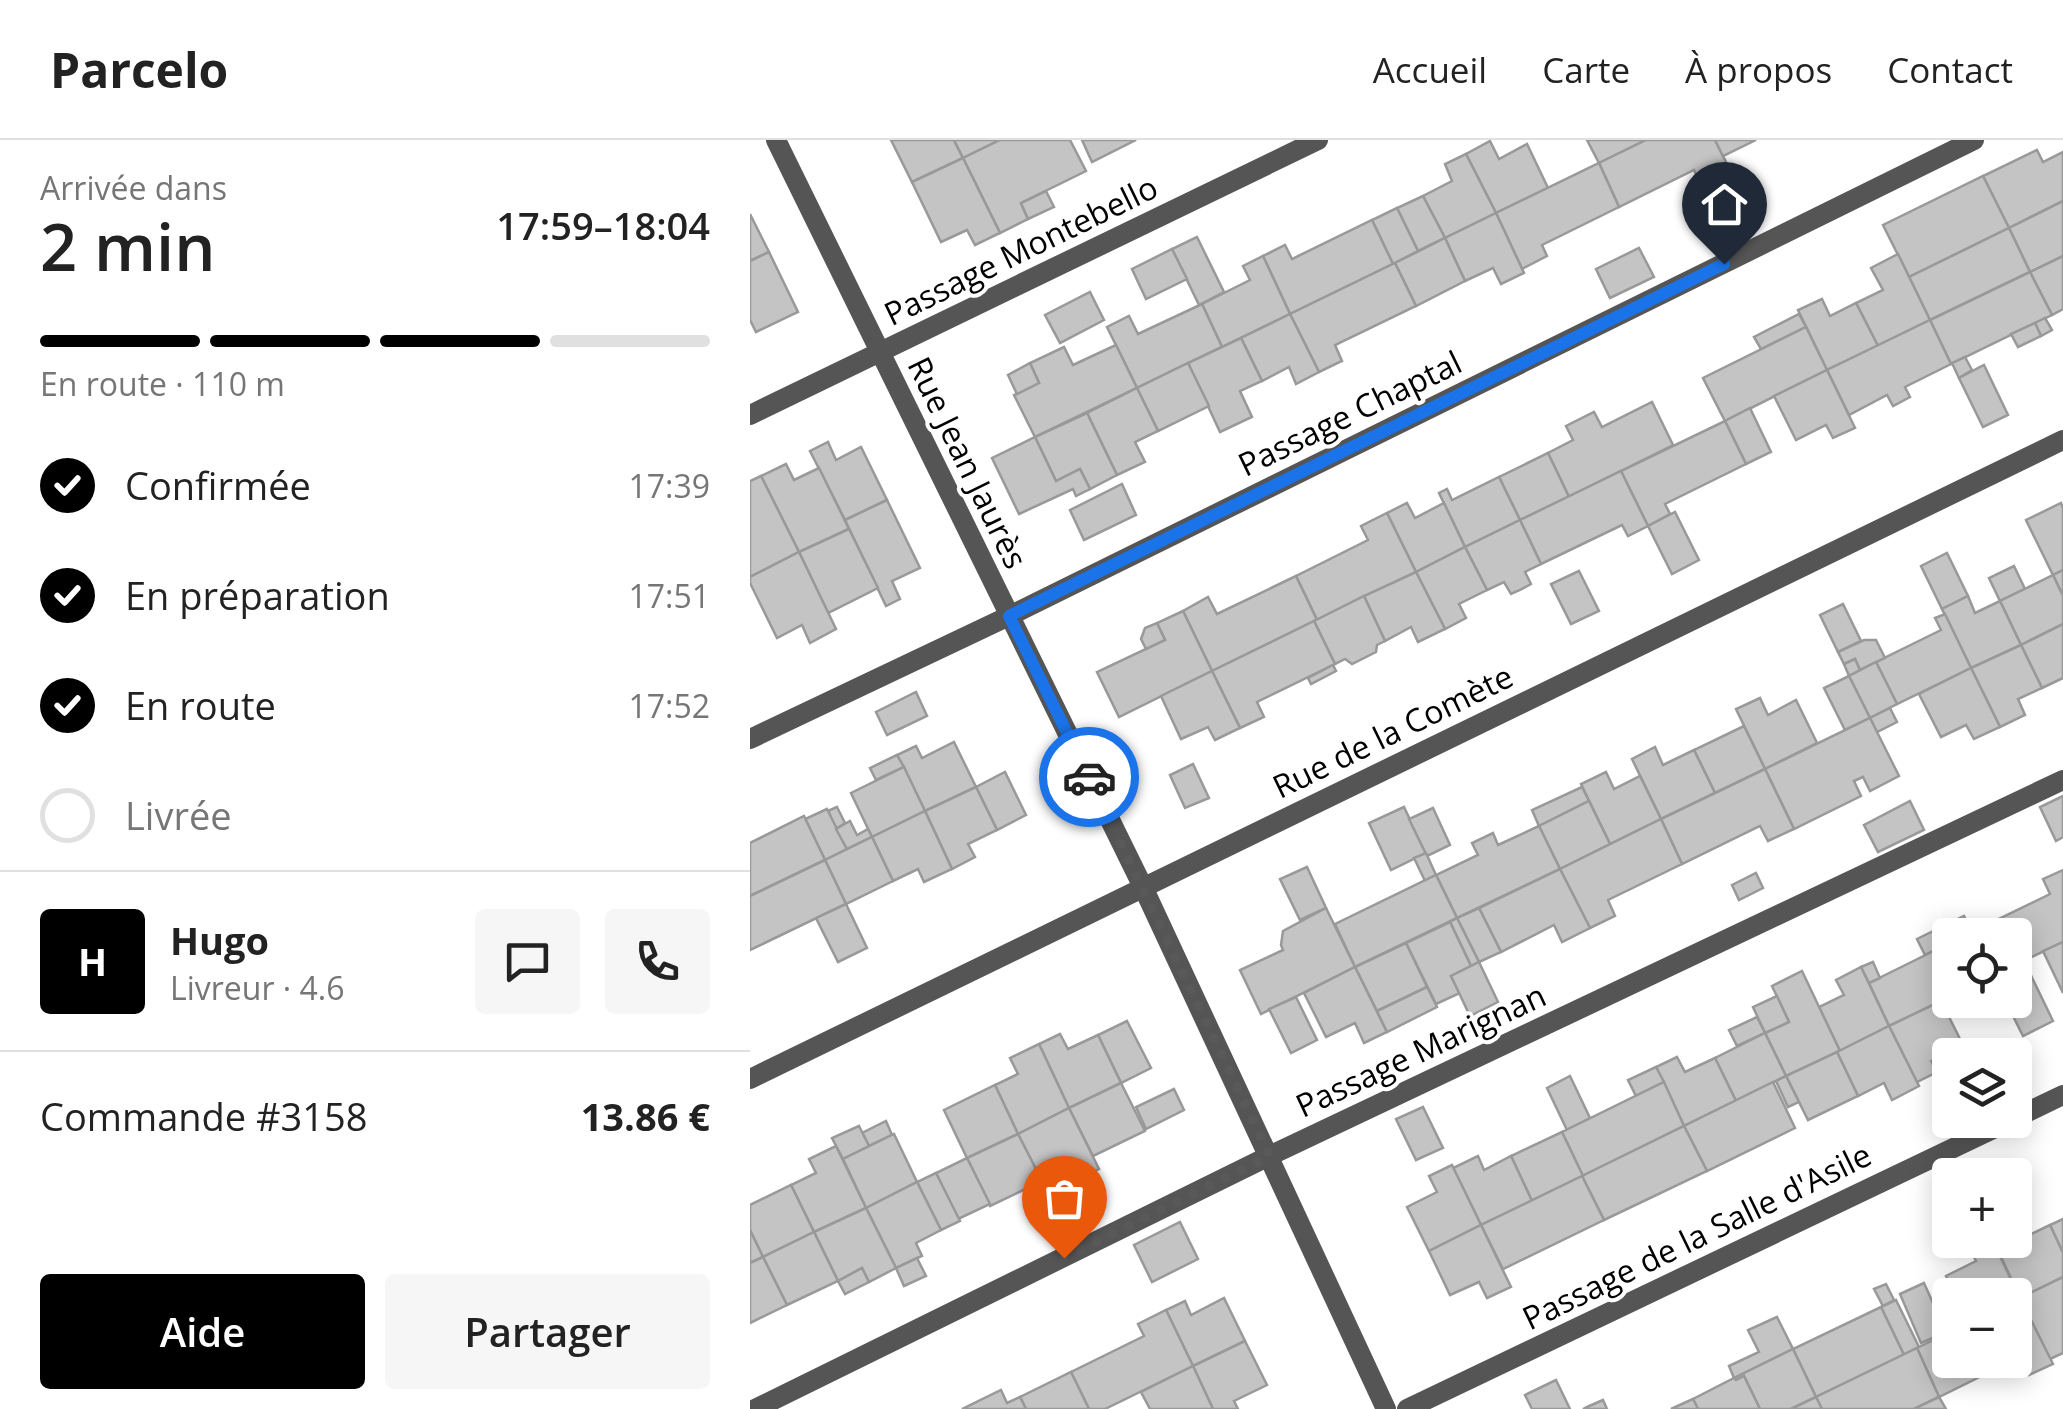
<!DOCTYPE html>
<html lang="fr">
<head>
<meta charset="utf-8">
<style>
  body { margin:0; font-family:"Open Sans",sans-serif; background:#f6f6f6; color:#222; height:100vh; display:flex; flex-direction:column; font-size:38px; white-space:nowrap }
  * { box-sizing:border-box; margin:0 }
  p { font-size:32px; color:#767676 }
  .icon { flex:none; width:55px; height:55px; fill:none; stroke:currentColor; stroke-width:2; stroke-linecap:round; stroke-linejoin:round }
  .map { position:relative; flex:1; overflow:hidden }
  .side { display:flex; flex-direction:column; background:#fff; width:750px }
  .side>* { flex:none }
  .buttons { position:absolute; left:1182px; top:778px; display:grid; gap:20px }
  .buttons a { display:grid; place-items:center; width:100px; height:100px; border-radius:10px; background:#fff; box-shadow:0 5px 25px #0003; font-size:50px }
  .pin { position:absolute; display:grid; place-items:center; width:85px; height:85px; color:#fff; margin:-102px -42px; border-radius:50% 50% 50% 0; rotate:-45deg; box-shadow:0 0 10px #0007 }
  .pin .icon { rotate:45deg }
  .courier { position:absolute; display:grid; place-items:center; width:100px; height:100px; margin:-50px; border:8px solid #1a73e8; border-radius:50%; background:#fff; color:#222; box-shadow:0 2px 12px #0007 }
  .summary em { font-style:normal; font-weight:600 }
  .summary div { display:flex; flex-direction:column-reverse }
  .summary { display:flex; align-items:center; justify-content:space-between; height:170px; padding:0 40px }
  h1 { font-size:65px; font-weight:600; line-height:75px }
  .bar { display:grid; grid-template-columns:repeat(4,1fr); gap:15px 10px; align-content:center; height:120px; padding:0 40px }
  .bar i { height:12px; border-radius:8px; background:#e0e0e0 }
  .bar .on { background:#000 }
  .bar p { grid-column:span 4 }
  .line { display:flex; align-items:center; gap:25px; padding:0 40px; border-top:2px solid #e0e0e0 }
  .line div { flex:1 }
  .round { display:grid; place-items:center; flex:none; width:105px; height:105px; border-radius:10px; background:#f6f6f6 }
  ol { padding:0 40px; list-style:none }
  li { display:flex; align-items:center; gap:30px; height:110px }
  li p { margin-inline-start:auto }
  li .icon { padding:10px; border-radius:50%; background:#000; color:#fff; stroke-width:4 }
  li:last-child { color:#767676 }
  li i { width:55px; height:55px; border:5px solid #e0e0e0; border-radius:50% }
  .cta { display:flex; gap:20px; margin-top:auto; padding:20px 40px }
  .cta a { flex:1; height:115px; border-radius:10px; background:#000; color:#fff; font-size:40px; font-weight:600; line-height:115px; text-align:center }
  .cta a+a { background:#f6f6f6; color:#222 }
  header { display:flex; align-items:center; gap:60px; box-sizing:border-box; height:140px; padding:0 50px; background:#fff; border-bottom:2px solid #e0e0e0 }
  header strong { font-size:48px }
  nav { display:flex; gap:55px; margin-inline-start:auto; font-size:35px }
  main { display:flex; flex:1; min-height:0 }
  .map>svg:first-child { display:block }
  .building { fill:#c4c4c4; stroke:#999; stroke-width:2.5 }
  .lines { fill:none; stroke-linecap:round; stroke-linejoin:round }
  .street { stroke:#555; stroke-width:20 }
  .done { stroke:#595959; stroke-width:10; stroke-dasharray:0 18 }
  .route { stroke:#1a73e8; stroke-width:12 }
  .labels { text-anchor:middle; stroke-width:8; stroke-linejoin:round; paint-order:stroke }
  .street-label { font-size:32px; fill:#000; stroke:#fff }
</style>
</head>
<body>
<header>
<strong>Parcelo</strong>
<nav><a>Accueil</a><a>Carte</a><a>À propos</a><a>Contact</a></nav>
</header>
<main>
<section class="side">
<div class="summary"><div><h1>2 min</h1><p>Arrivée dans</p></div><em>17:59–18:04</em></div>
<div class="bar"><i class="on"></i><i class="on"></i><i class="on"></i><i></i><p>En route · 110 m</p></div>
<ol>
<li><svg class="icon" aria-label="check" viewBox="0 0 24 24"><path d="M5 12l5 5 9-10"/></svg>Confirmée<p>17:39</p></li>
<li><svg class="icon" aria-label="check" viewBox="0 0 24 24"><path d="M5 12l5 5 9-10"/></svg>En préparation<p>17:51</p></li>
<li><svg class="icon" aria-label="check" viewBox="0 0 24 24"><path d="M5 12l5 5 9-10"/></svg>En route<p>17:52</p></li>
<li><i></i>Livrée</li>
</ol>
<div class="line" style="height:180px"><b class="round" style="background:#000;color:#fff">H</b><div><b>Hugo</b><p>Livreur · 4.6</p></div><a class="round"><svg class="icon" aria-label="chat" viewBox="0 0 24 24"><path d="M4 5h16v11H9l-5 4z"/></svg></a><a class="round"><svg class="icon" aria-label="phone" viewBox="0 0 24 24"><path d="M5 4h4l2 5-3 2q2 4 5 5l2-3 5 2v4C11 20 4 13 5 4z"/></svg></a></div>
<div class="line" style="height:130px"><div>Commande #3158</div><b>13.86 €</b></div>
<div class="cta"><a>Aide</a><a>Partager</a></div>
</section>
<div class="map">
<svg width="1313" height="1269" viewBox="0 0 1313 1269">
  <rect width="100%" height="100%" fill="#fff"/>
  <g class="building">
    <polygon points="141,0 204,0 213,18 162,42"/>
    <polygon points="204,0 250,0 213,18"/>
    <polygon points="250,0 320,0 336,31 271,63 278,79 250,93 213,18"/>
    <polygon points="332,0 386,0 342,22"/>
    <polygon points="837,0 896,0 849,23"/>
    <polygon points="896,0 965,0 981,32 952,47 944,30 869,67 849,23"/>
    <polygon points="965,0 1006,0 973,16"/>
    <polygon points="740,1 749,19 777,4 798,48 746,73 716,14"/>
    <polygon points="1287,10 1293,22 1313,12 1313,61 1259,88 1233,36"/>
    <polygon points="716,14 746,73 695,98 673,56 702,41 695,24"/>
    <polygon points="213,18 250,93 225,105 217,90 191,102 162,42"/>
    <polygon points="849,23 869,67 792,105 797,116 772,129 746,73"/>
    <polygon points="1233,36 1259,88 1159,137 1133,85"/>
    <polygon points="296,51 304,67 278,79 271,63"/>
    <polygon points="673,56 695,98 668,111 647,68"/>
    <polygon points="1313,61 1313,116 1280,132 1259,88"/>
    <polygon points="647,68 668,111 643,124 622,80"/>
    <polygon points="746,73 774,133 751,144 743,128 715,141 695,98"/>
    <polygon points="0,74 19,112 0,121"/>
    <polygon points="622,80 643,124 540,174 513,116 535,105 542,119"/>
    <polygon points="1259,88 1280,132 1180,180 1159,137"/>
    <polygon points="447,97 474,152 449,165 422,109"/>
    <polygon points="695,98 715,141 666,166 645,123"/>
    <polygon points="889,108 904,137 860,158 846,129"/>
    <polygon points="422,109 437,139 396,159 382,129"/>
    <polygon points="19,112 48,172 6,192 0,180 0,121"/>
    <polygon points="1148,114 1180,180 1128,206 1106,163 1133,150 1121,128"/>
    <polygon points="513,116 540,174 472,207 452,164 500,140 493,126"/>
    <polygon points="1313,116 1313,169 1302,175 1280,132"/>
    <polygon points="645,123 666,166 585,205 592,221 569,232 540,174"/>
    <polygon points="1280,132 1302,175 1201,224 1180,180"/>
    <polygon points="340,152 354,180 310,203 295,175"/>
    <polygon points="1072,159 1080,176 1106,163 1128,206 1077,230 1048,170"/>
    <polygon points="452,164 472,207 387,248 357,187 379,176 388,194"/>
    <polygon points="540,174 569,232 546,244 539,227 512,241 491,198"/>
    <polygon points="1049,174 1056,187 1011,209 1004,197"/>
    <polygon points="1295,178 1302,190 1291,196 1285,183"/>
    <polygon points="1180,180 1201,224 1155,247 1160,257 1143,266 1137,255 1099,275 1077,230"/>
    <polygon points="1285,183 1291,196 1268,207 1261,194"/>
    <polygon points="1056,187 1077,230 975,281 953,238"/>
    <polygon points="491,198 512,241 490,251 502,277 470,292 438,223"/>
    <polygon points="366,205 387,248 285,297 264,255 289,243 280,223 314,207 323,225"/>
    <polygon points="1215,217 1222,230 1209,238 1202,223"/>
    <polygon points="280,223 289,243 267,254 258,235"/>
    <polygon points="438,223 459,266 408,291 387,248"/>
    <polygon points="1234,225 1258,275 1233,287 1209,238"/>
    <polygon points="1077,230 1105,288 1083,298 1076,285 1046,300 1024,256"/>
    <polygon points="387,248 408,291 385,302 395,322 367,335 337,273"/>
    <polygon points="902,262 923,305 819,357 798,313 823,300 816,286 844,272 852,287"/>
    <polygon points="1000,268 1021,312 996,324 975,281"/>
    <polygon points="337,273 367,335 340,349 330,329 306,341 285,297"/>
    <polygon points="975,281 996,324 915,364 920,374 898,386 871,331"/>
    <polygon points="285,297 306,341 330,329 340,349 326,356 323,349 269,374 242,318"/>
    <polygon points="78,302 86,320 111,307 137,360 95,380 60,311"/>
    <polygon points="798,313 819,357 770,380 749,337"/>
    <polygon points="36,324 44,340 69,328 99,389 49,412 11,336"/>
    <polygon points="871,331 898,386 878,396 872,385 791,424 770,380"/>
    <polygon points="11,336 49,412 0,437 0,341"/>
    <polygon points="749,337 770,380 715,407 689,353 697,349 702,360"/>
    <polygon points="372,344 386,375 334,400 320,370"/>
    <polygon points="137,360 170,428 142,441 150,459 136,466 95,380"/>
    <polygon points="657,363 665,378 694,363 715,407 666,432 637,373"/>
    <polygon points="1311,363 1313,368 1313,430 1303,435 1276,380"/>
    <polygon points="925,372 949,420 922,434 898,386"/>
    <polygon points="637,373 666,432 567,480 546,436 618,400 611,386"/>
    <polygon points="770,380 791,424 775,432 781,444 770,450 761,454 754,442 737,450 715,407"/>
    <polygon points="99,389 128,448 78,473 49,412"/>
    <polygon points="715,407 737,450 709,464 716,478 695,489 666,432"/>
    <polygon points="49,412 86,489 60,503 52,485 27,498 0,443 0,437"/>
    <polygon points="1197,413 1218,456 1192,469 1171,426"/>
    <polygon points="1264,426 1275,449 1250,461 1239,438"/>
    <polygon points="1313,430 1313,456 1303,435"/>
    <polygon points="829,431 849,471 821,484 801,444"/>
    <polygon points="666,432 695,489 668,502 661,487 635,501 614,456"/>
    <polygon points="1303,435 1313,456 1313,484 1271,505 1250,461"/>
    <polygon points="546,436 567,480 462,531 433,471 458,457 467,474"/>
    <polygon points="614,456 635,501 627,505 626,512 602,524 595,519 585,524 564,481"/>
    <polygon points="1218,456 1225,473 1250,461 1271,505 1221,528 1192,469"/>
    <polygon points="1093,464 1111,501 1088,512 1070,475"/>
    <polygon points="433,471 462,531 369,577 347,532 415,500 407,483"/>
    <polygon points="1195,474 1221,528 1147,564 1126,522 1191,490 1185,478"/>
    <polygon points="564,481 585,524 507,562 514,577 490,588 462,531"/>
    <polygon points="407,483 415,500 396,509 391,499 395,488"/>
    <polygon points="1313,484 1313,538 1292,548 1271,505"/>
    <polygon points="1126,500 1135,518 1110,530 1105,519 1094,524 1088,512 1114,500"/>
    <polygon points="1271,505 1292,548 1268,559 1275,575 1250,587 1221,528"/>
    <polygon points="1105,519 1110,530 1099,536 1094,524"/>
    <polygon points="1126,522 1147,564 1120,578 1099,536"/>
    <polygon points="583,525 586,531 561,544 558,538"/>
    <polygon points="1221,528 1250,587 1224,599 1216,585 1191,597 1169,554"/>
    <polygon points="462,531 490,588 465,600 458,587 431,599 411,556"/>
    <polygon points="1099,536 1120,578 1095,590 1074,548"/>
    <polygon points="166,552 177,576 137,595 126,572"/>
    <polygon points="1010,558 1018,575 1046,560 1067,603 1015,629 986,569"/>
    <polygon points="1140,568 1147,582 1127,592 1120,578"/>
    <polygon points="1120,578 1149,636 1120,651 1113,637 1104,641 1111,656 1044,689 1015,629"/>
    <polygon points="994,586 1015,629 965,653 944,610"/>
    <polygon points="204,602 226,647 175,671 147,615 166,606 172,618"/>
    <polygon points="905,607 913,625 944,610 965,653 911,679 882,619"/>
    <polygon points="147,615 154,627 126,640 120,628"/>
    <polygon points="443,624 459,658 435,668 420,635"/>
    <polygon points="154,627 175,671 122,697 101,653"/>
    <polygon points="1015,629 1044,689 1018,701 1010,686 932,724 911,679"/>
    <polygon points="255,632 276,675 247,690 226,647"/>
    <polygon points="856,632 864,649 890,636 911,679 860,704 831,644"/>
    <polygon points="226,647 247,690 218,704 225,717 202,729 175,671"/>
    <polygon points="832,647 839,661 789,686 782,670"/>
    <polygon points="1313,656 1313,697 1306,701 1290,667"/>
    <polygon points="839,661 860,704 810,729 789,686"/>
    <polygon points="1160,661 1174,690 1128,712 1114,685"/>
    <polygon points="87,667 95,683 86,689 78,671"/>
    <polygon points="654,667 676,713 641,730 619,683"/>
    <polygon points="683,668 700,705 677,716 659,679"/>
    <polygon points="77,669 97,709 75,720 55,679"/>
    <polygon points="175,671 202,729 174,742 168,729 143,741 122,697"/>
    <polygon points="54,676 75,720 0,756 0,703"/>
    <polygon points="911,679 932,724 858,760 865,776 840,788 810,729"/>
    <polygon points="100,681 107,695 118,689 122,697 97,709 86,689"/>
    <polygon points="789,686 810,729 707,778 686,735 728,715 722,703 743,693 748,705"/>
    <polygon points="122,697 143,741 96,764 75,720"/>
    <polygon points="676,713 686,735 675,741 664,718"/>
    <polygon points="75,720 96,764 0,810 0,756"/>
    <polygon points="557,727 576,768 550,780 530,739"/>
    <polygon points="810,729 840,788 812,802 804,785 751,812 729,768"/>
    <polygon points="1313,730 1313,802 1265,825 1265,795 1223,795 1222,792 1300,754 1293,739"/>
    <polygon points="1006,733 1013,748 989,760 982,745"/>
    <polygon points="686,735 707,778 605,827 585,784"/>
    <polygon points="96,764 117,808 88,822 66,778"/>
    <polygon points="576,768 605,827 511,874 490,830 533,810 531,805 533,791"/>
    <polygon points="729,768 751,812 729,822 707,778"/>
    <polygon points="1214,776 1222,792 1216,795 1200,795 1200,803 1175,815 1167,799"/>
    <polygon points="707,778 729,822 721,826 700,782"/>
    <polygon points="700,782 721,826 701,836 710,853 686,864 656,803"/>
    <polygon points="1313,802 1313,853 1293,811"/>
    <polygon points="656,803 677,847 627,871 605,827"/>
    <polygon points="1200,803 1200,857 1139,886 1119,843"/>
    <polygon points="1274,821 1303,881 1273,896 1255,860 1265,860 1265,825"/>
    <polygon points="729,822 748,862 720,876 701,836"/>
    <polygon points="1123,822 1130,838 1119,843 1111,827"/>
    <polygon points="605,827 637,892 614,903 605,883 576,897 554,853"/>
    <polygon points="1111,827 1139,886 1090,911 1069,867 1094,855 1086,840"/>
    <polygon points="1052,831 1090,911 1036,936 1015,893 1039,882 1022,846"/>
    <polygon points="677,847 687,867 637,892 627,871"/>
    <polygon points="1027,856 1039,882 1015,893 1003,867"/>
    <polygon points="546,857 567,900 541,913 519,869"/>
    <polygon points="1191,861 1213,905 1181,921 1187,932 1167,942 1139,886"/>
    <polygon points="1007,877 1015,893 987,906 979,890"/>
    <polygon points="377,881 401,928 371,943 348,895"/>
    <polygon points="1139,886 1169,946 1142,960 1134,943 1108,956 1087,912"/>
    <polygon points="1015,893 1036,936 986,961 965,918"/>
    <polygon points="310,894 318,909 348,895 371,943 319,968 289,904"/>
    <polygon points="289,904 319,968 268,994 245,945 268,934 260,918"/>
    <polygon points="1087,912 1108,956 1058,980 1036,936"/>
    <polygon points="927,917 935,932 965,918 986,961 934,986 906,927"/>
    <polygon points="906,927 914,942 886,956 878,940"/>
    <polygon points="820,936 840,978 817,990 797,948"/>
    <polygon points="1036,936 1049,962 1038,967 1026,941"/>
    <polygon points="914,942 934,986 833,1036 812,992"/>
    <polygon points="1023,942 1045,988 957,1031 934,986"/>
    <polygon points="371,943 395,991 343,1016 319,968"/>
    <polygon points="245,945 268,994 217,1018 194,970"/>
    <polygon points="424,949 434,970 396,989 386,967"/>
    <polygon points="673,967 693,1008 666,1020 646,979"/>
    <polygon points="319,968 349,1029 326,1041 320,1028 292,1041 268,994"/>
    <polygon points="136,981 142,995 119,1006 112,993"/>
    <polygon points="109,986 119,1006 93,1019 82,998"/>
    <polygon points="934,986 957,1031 854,1080 832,1036"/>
    <polygon points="812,992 833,1036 782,1061 761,1016"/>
    <polygon points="144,994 167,1042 116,1068 93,1019"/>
    <polygon points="268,994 292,1041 240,1066 217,1018"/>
    <polygon points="86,1006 116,1068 64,1092 41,1045 66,1033 59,1019"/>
    <polygon points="728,1016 734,1030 761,1016 782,1061 731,1085 703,1028"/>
    <polygon points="217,1018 240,1064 208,1079 186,1033"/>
    <polygon points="702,1025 731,1085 679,1111 657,1067 687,1052 679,1036"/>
    <polygon points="186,1033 210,1081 191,1090 167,1042"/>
    <polygon points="832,1036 854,1080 753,1129 731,1085"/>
    <polygon points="167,1042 191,1090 166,1103 172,1116 146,1128 116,1068"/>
    <polygon points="41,1045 64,1092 13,1117 0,1090 0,1065"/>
    <polygon points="116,1068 146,1128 119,1142 112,1128 88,1141 64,1092"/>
    <polygon points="1313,1079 1313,1113 1300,1085"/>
    <polygon points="430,1082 448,1119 402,1142 384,1105"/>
    <polygon points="731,1085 761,1147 737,1158 729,1142 700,1155 679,1111"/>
    <polygon points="1300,1085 1313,1113 1313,1137 1270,1158 1248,1110"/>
    <polygon points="0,1090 13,1117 0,1123"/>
    <polygon points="64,1092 88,1141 37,1165 13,1117"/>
    <polygon points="1228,1100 1242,1100 1270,1158 1265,1161 1265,1155 1206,1155 1196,1136 1226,1121 1218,1105"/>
    <polygon points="13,1117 37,1165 0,1183 0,1123"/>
    <polygon points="167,1118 176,1136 154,1146 146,1128"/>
    <polygon points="112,1128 119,1142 95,1154 88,1141"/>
    <polygon points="1313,1137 1313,1213 1300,1219 1270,1158"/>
    <polygon points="1174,1143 1196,1192 1171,1203 1150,1154"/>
    <polygon points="1136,1144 1144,1160 1133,1166 1124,1149"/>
    <polygon points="474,1158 495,1201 443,1226 416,1170 435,1161 441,1175"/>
    <polygon points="1270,1158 1303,1224 1279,1235 1270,1217 1265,1219 1265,1161"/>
    <polygon points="1146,1160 1169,1207 1154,1215 1131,1167"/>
    <polygon points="1131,1167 1154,1215 1066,1257 1043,1209"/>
    <polygon points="416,1170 443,1226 355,1269 339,1269 321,1232 394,1196 388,1184"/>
    <polygon points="1027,1177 1043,1209 984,1238 979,1226 1009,1212 998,1190"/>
    <polygon points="1200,1192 1200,1220 1264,1220 1189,1257 1167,1208"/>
    <polygon points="495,1201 517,1245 484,1261 488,1269 463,1269 443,1226"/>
    <polygon points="1167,1208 1189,1257 1164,1269 1072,1269 1066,1257"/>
    <polygon points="1043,1209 1066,1257 1041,1269 1010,1269 994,1236 986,1240 984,1238"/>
    <polygon points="443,1226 463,1269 400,1269 391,1252"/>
    <polygon points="321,1232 339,1269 276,1269 270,1257"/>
    <polygon points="994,1236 1010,1269 948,1269 943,1259 984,1238 986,1240"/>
    <polygon points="806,1240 820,1269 782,1269 775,1255"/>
    <polygon points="251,1250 257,1263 270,1257 276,1269 212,1269"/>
    <polygon points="1066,1257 1072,1269 1041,1269"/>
    <polygon points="1189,1257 1196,1269 1164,1269"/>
    <polygon points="943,1259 948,1269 921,1269"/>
    <polygon points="853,1260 857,1269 833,1269 837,1267"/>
  </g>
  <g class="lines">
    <g class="street">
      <polyline points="26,0 393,747 636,1269"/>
      <polyline points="0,275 568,0"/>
      <polyline points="0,599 259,476 1224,0"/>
      <polyline points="0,939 1313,300"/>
      <polyline points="1265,978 1313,955"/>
      <polyline points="5,1269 519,1016 1313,640"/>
      <polyline points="657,1269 1262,980"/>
    </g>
  </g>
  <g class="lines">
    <polyline class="done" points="314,1118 520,1016 339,637"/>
    <polyline class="route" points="339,637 259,476 974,124"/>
  </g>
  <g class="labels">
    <g class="street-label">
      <text transform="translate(271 111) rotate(-26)" y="11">Passage Montebello</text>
      <text transform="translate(600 274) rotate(-26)" y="11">Passage Chaptal</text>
      <text transform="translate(217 323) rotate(64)" y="11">Rue Jean Jaurès</text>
      <text transform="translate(643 592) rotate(-26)" y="11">Rue de la Comète</text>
      <text transform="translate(671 911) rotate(-25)" y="11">Passage Marignan</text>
      <text transform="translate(947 1097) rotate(-26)" y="11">Passage de la Salle d'Asile</text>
    </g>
  </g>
</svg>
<div class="buttons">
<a><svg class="icon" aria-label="locate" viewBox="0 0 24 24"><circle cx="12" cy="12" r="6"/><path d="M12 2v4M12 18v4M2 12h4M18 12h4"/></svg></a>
<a><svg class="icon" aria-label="layers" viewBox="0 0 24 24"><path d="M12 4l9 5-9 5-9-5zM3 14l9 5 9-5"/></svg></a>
<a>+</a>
<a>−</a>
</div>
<div class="pin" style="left:314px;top:1118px;background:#ea580c"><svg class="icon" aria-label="bag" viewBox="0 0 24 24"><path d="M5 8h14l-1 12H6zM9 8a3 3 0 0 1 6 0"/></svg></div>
<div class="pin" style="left:974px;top:124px;background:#1f2937"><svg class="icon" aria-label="home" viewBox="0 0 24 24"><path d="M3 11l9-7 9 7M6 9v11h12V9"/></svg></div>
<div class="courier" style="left:339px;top:637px"><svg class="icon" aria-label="car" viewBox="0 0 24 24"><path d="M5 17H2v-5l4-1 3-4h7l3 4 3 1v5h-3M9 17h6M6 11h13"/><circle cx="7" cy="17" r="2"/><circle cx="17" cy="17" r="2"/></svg></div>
</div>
</main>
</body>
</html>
